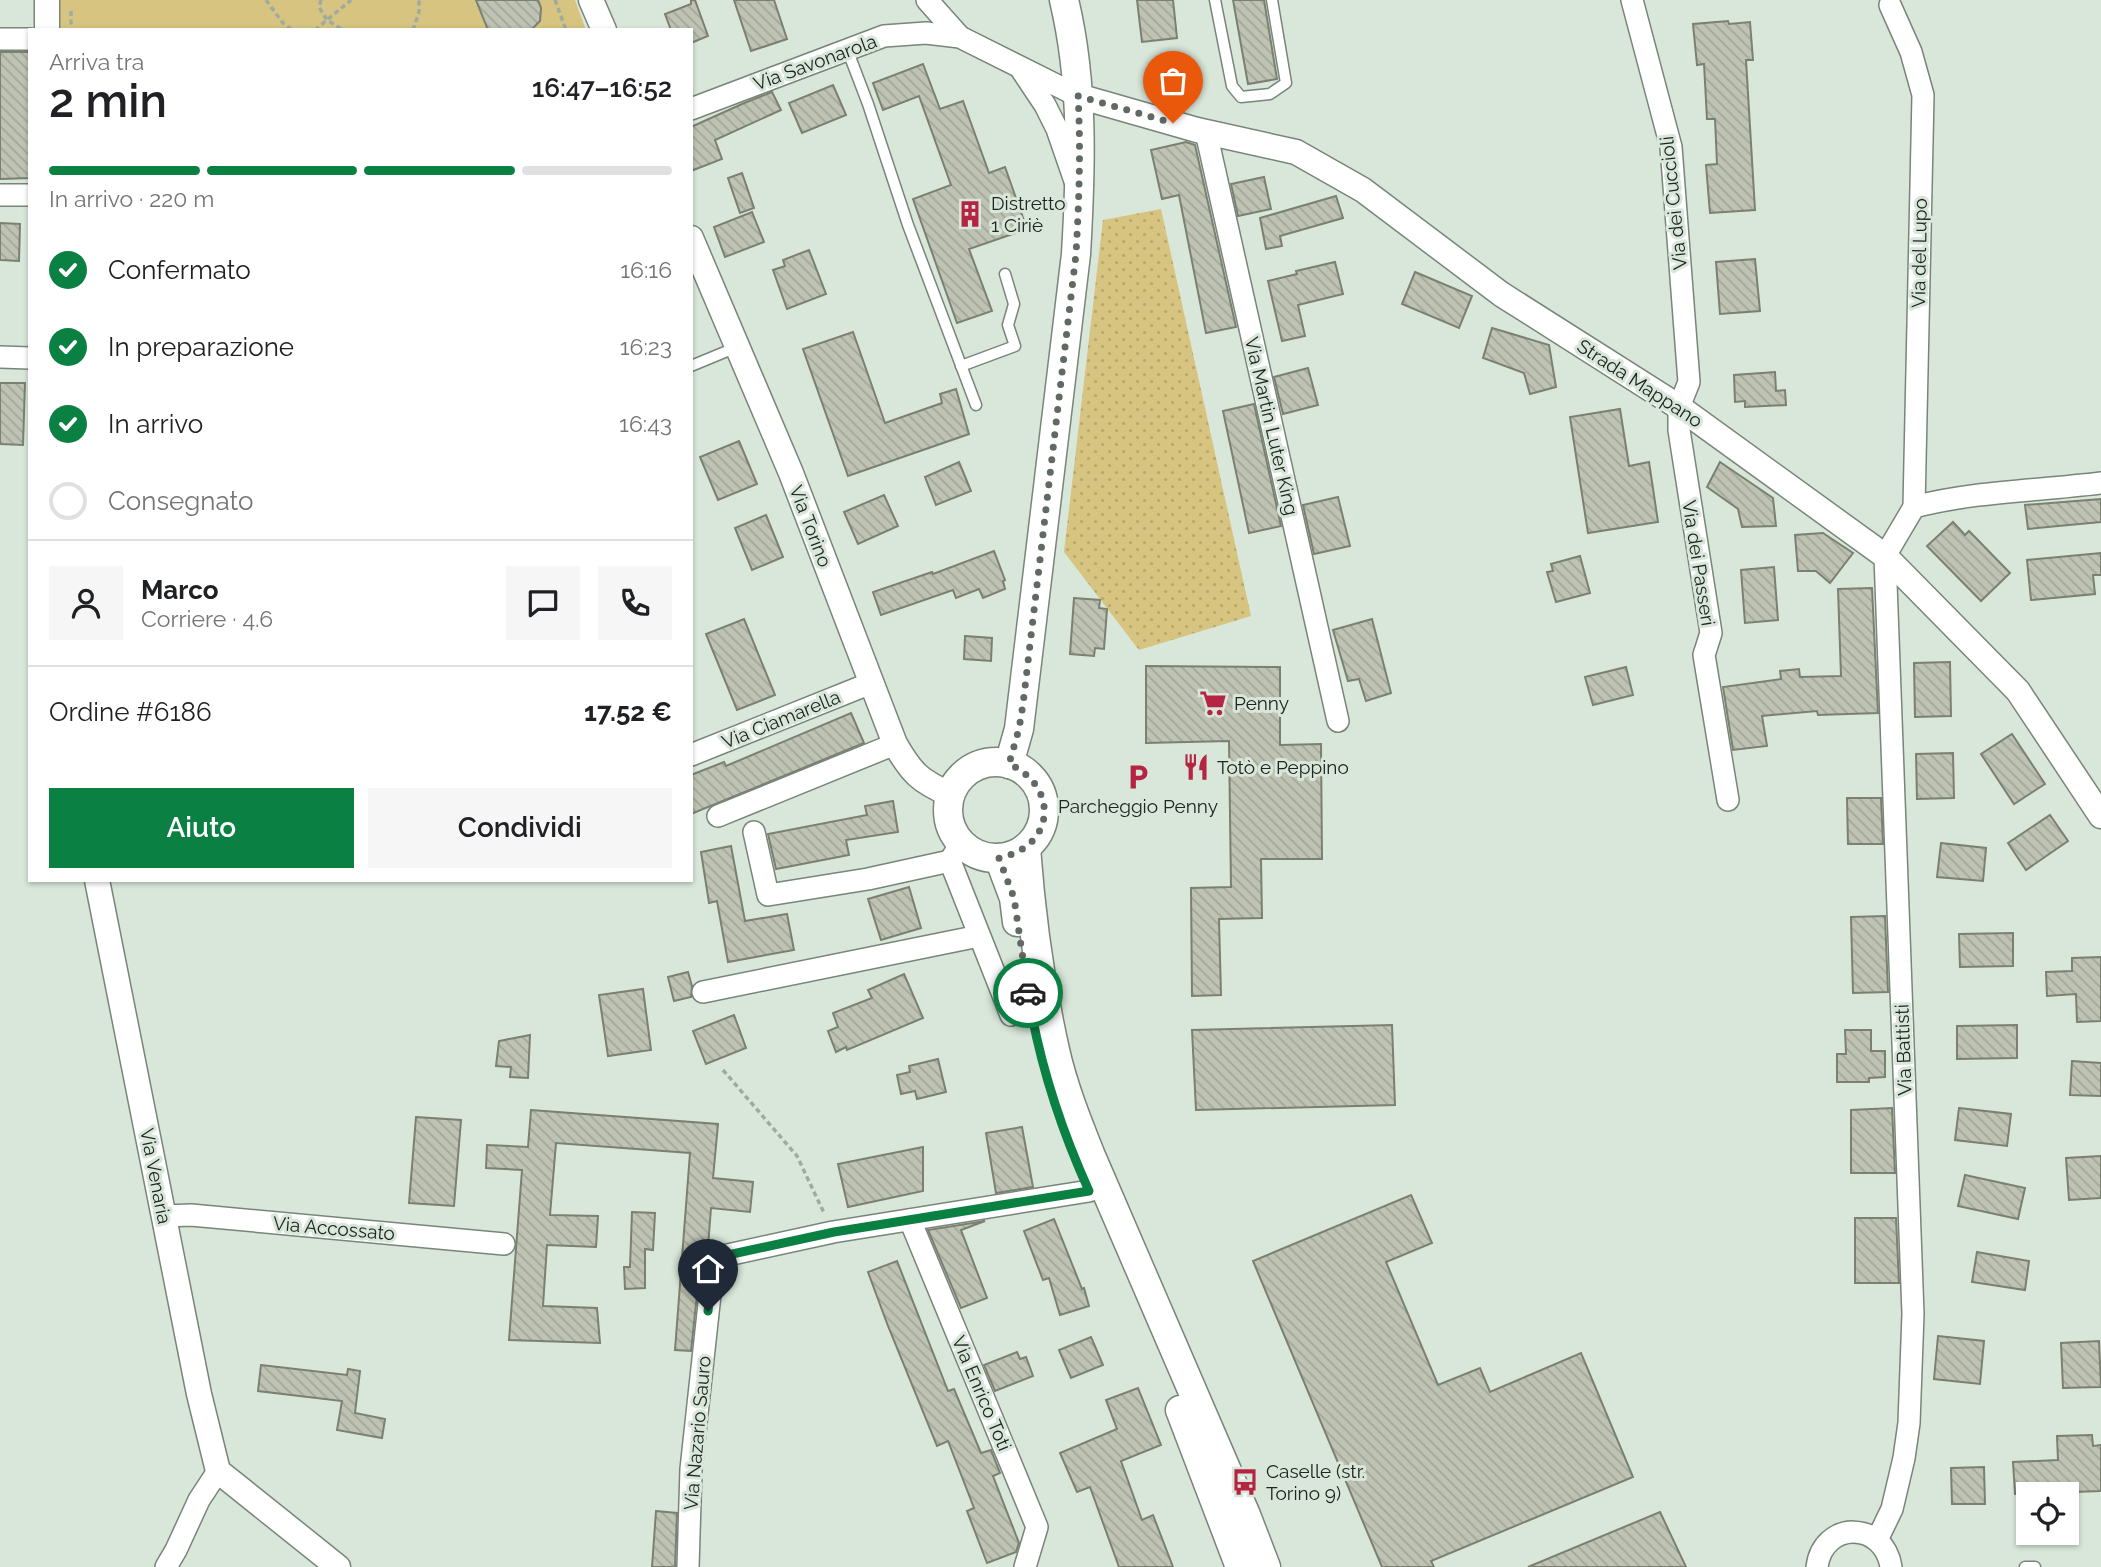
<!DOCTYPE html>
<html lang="it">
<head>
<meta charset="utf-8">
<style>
  body { margin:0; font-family:Raleway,sans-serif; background:#f6f6f6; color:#202124; height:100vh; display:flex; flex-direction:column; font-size:26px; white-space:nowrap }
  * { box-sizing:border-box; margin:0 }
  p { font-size:23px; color:#757577 }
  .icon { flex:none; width:38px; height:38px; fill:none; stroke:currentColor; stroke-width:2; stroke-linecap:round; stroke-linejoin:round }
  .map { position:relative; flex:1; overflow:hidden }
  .details { position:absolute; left:28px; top:28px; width:665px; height:854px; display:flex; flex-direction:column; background:#fff; border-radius:0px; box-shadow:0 2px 5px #0004 }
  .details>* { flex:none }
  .buttons { position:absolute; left:2016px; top:1482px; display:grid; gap:14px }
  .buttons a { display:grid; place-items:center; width:63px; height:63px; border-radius:0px; background:#fff; box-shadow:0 2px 5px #0004; font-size:35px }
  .pin { position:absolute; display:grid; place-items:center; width:60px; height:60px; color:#fff; margin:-72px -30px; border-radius:50% 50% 50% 0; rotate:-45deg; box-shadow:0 0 7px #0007 }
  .pin .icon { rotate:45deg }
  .courier { position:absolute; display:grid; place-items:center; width:70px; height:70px; margin:-35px; border:5px solid #0b8043; border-radius:50%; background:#fff; color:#222; box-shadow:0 2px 9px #0007 }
  .head em { font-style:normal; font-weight:600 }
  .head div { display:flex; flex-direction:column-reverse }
  .head { display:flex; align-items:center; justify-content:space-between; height:119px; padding:0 21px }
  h1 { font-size:46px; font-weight:600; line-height:52px }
  .bar { display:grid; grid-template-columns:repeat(4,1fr); gap:10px 7px; align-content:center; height:84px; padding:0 21px }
  .bar i { height:9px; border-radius:5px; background:#e0e0e0 }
  .bar .selected { background:#0b8043 }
  .bar p { grid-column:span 4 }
  .line { display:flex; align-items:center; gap:18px; padding:0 21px; border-top:2px solid #e0e0e0 }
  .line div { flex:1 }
  .round { display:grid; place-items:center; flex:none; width:74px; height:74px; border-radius:0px; background:#f6f6f6 }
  ol { padding:0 21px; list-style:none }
  li { display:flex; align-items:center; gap:21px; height:77px }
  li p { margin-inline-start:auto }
  li .icon { padding:7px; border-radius:50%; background:#0b8043; color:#fff; stroke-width:4 }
  li:last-child { color:#757577 }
  li i { width:38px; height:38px; border:4px solid #e0e0e0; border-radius:50% }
  .action { display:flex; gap:14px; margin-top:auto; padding:14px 21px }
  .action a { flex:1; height:80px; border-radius:0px; background:#0b8043; color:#fff; font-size:28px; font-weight:600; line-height:80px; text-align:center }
  .action a+a { background:#f6f6f6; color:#202124 }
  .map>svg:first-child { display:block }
  .grass { fill:url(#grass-dots) }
  .park { fill:#d6c480 }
  .building { fill:url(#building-back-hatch); stroke:#7b8071; stroke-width:2 }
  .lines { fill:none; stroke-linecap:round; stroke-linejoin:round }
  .service-casing { stroke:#788579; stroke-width:13 }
  .minor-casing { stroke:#788579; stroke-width:24 }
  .tertiary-casing { stroke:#788579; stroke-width:27 }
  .secondary-casing { stroke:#788579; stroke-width:31 }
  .path { stroke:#9faaa0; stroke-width:3.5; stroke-dasharray:5 3.5; stroke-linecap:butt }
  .service { stroke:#fff; stroke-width:10 }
  .minor { stroke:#fff; stroke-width:21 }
  .tertiary { stroke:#fff; stroke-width:24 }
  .secondary { stroke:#fff; stroke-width:28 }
  .done { stroke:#606962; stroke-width:7; stroke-dasharray:0 12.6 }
  .route { stroke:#0b8043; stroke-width:9 }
  .labels { text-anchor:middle; stroke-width:6; stroke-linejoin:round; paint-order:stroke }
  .street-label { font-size:19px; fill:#202521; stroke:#d8e7da }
  .poi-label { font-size:19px; fill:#202521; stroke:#d8e7da; text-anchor:start }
</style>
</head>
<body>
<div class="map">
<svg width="2101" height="1567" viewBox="0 0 2101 1567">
  <defs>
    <pattern id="grass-dots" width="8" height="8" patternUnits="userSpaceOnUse" patternTransform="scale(1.75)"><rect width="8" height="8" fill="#d6c480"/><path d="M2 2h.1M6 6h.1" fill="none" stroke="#b7a86e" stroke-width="1.8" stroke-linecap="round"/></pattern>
    <pattern id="building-back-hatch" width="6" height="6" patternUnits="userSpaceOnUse" patternTransform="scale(1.75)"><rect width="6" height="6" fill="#bec3b3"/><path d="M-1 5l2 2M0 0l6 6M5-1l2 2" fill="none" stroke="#a3a79a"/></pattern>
  </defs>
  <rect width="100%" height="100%" fill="#d8e7da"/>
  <polygon class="grass" points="1161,209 1251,616 1139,650 1064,552 1103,220"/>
  <polygon class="park" points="57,0 575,0 586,30 58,30"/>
  <g class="building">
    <polygon points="476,0 538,0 541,8 540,21 531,30 488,30"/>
    <polygon points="691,0 695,0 708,36 691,43 691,30 671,30 665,14 691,4"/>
    <polygon points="734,0 774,0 787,39 751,51"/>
    <polygon points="1137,0 1173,0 1177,38 1142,42"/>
    <polygon points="1233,0 1264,0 1277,79 1248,84"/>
    <polygon points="1728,21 1729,24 1750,22 1753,60 1746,60 1755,210 1710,213 1706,165 1717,164 1715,119 1707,119 1704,64 1697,65 1693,24"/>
    <polygon points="0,52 30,52 30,178 0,179"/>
    <polygon points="923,64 940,109 963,101 989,173 1005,167 1027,229 969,249 992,311 957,323 913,199 951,185 919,96 883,110 873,83"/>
    <polygon points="833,85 846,115 802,133 789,103"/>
    <polygon points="772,92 781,110 715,140 722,159 691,171 691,127 742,104"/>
    <polygon points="1186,142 1195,145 1236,327 1206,333 1179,195 1162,199 1151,150"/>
    <polygon points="742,173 754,208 740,213 728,178"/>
    <polygon points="1264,177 1271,209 1238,216 1231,184"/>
    <polygon points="1336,196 1343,218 1280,236 1282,246 1266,249 1260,218"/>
    <polygon points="752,212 764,242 725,257 714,227"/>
    <polygon points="0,223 20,224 19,261 0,260"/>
    <polygon points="809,250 826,294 787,309 773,270 785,266 783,260"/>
    <polygon points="1755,259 1760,311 1720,314 1716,262"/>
    <polygon points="1335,262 1343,294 1298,305 1305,336 1282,341 1268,281 1297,274 1296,271"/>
    <polygon points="1415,272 1472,296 1459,328 1402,304"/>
    <polygon points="1492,328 1549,345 1556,387 1530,394 1524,373 1483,358"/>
    <polygon points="853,332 885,423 942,403 940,394 956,389 969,434 848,476 803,349"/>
    <polygon points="1308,368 1318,405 1283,414 1274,377"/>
    <polygon points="1775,372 1776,391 1785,390 1786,405 1745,407 1745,401 1735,402 1734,375"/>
    <polygon points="0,383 25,383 23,445 0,444"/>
    <polygon points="1254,404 1281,526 1249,533 1223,411"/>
    <polygon points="1620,409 1629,466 1649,462 1658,522 1588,533 1570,417"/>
    <polygon points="739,441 757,484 718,500 700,457"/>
    <polygon points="959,462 971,491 936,505 925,477"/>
    <polygon points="1720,462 1773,498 1776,526 1742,527 1738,509 1707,487"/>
    <polygon points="884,495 898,526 858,544 844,512"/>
    <polygon points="1338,497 1350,546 1314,554 1303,505"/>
    <polygon points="2101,499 2101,522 2028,529 2025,505"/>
    <polygon points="766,515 783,557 752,570 735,528"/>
    <polygon points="1953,522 1965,535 1969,531 2010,573 1981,601 1927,546"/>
    <polygon points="1823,533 1853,553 1830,583 1816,571 1798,571 1795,535"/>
    <polygon points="994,551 1005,580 1003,581 1005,589 983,598 979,589 956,598 953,590 881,615 873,592 932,572 933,574"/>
    <polygon points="2101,553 2101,575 2093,575 2095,594 2031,600 2027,560"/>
    <polygon points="1580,556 1590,593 1556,602 1547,572 1553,571 1551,564"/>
    <polygon points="1774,567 1778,620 1745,623 1741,570"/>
    <polygon points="1872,588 1878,713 1818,715 1817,711 1762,716 1767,746 1733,750 1723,687 1781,679 1780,671 1799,669 1800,677 1841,676 1838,589"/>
    <polygon points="1074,598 1100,600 1099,608 1107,609 1104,649 1095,648 1094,656 1070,654"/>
    <polygon points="744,619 775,695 737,710 706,634"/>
    <polygon points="1372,619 1391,693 1366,701 1359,679 1348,681 1333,630"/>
    <polygon points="965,636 992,638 991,661 964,659"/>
    <polygon points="1950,662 1951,716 1915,717 1914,663"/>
    <polygon points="1146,666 1280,667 1280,745 1321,744 1322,859 1261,859 1262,918 1219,919 1221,995 1192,996 1191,888 1231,887 1229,741 1146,743"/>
    <polygon points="1626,667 1633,695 1593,705 1585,677"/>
    <polygon points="851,713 864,743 691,814 691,775 724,762 726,766"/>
    <polygon points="2012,734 2045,784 2014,804 1981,754"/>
    <polygon points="1953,753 1954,798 1917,799 1916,754"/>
    <polygon points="1847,798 1881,798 1883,844 1848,844"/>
    <polygon points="893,801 898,832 846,840 849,855 776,869 768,834 867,815 865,806"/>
    <polygon points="2050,815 2068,841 2026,870 2008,843"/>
    <polygon points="1941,843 1986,848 1983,881 1937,877"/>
    <polygon points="731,846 745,921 787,914 794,950 728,962 717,901 709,903 701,852"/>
    <polygon points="909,887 921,928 881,940 868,899"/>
    <polygon points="1885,916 1888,992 1853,993 1851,917"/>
    <polygon points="2013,933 2013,966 1960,967 1959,934"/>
    <polygon points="2101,957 2101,1021 2077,1022 2076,994 2047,996 2046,972 2072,971 2072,958"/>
    <polygon points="688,972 692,986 691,997 674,1001 668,977"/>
    <polygon points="904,974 923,1018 847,1050 846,1047 836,1052 828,1031 838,1027 833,1013 872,998 868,990"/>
    <polygon points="643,989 651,1050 608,1056 599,995"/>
    <polygon points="734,1015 746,1048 706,1064 693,1031"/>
    <polygon points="1392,1025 1395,1105 1196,1110 1192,1030"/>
    <polygon points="2017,1025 2017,1058 1957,1059 1957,1026"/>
    <polygon points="1845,1030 1871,1030 1871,1051 1885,1051 1885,1077 1869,1078 1869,1082 1837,1082 1837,1054 1846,1054"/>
    <polygon points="530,1035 528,1078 510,1077 511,1067 496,1066 499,1041"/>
    <polygon points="938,1059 946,1092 917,1099 915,1091 901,1094 897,1075 910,1072 909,1066"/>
    <polygon points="2072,1061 2101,1063 2101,1096 2070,1095"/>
    <polygon points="1892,1108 1895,1173 1851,1173 1851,1110"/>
    <polygon points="1959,1108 2011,1114 2007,1146 1955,1140"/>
    <polygon points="531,1110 718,1124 713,1178 753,1182 750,1212 711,1208 708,1247 704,1250 701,1257 691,1351 675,1350 690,1153 556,1143 550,1215 598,1216 596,1247 547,1245 543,1306 597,1308 600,1343 509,1340 522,1170 486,1168 487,1145 528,1147"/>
    <polygon points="416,1117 461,1120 454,1206 409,1203"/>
    <polygon points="1022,1127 1033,1187 996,1193 986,1133"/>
    <polygon points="923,1147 923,1191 848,1207 838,1164"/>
    <polygon points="2101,1156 2101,1198 2069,1200 2066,1158"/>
    <polygon points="1965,1175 2025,1188 2018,1219 1958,1206"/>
    <polygon points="1411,1195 1432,1243 1386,1262 1438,1385 1480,1368 1490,1392 1581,1353 1633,1477 1431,1561 1434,1567 1382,1567 1253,1261"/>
    <polygon points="632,1212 655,1213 653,1250 645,1249 645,1288 625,1289 624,1267 630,1267"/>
    <polygon points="1855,1218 1896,1218 1899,1283 1855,1283"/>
    <polygon points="1054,1219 1082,1289 1084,1288 1089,1306 1060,1315 1049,1278 1043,1280 1024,1231"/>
    <polygon points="985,1221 961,1230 987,1298 961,1308 928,1230"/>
    <polygon points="1977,1252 2029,1261 2025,1290 1972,1282"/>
    <polygon points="897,1261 948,1391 954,1389 981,1453 991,1450 1000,1473 993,1476 1019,1543 1016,1552 987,1563 967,1511 974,1508 948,1441 937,1446 888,1326 868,1272"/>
    <polygon points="1938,1336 1984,1341 1980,1384 1934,1379"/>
    <polygon points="1091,1337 1103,1365 1071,1378 1059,1350"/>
    <polygon points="2099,1341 2101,1387 2063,1388 2061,1343"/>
    <polygon points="1017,1352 1020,1359 1026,1357 1033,1376 995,1391 984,1365"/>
    <polygon points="261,1365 347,1375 348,1369 360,1371 355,1413 385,1419 382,1438 337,1430 342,1401 258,1391"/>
    <polygon points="1138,1388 1161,1445 1121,1461 1142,1520 1153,1515 1173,1567 1119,1567 1090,1487 1077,1492 1060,1453 1117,1429 1106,1400"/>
    <polygon points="2092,1435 2093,1446 2101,1445 2101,1491 2015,1494 2013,1462 2058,1460 2057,1436"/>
    <polygon points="1984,1467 1985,1504 1952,1504 1951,1468"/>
    <polygon points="656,1511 677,1513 675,1567 652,1567"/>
    <polygon points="1660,1512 1686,1567 1528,1567"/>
  </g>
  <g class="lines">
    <defs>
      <g id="service">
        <polyline points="1215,0 1232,86 1241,97 1270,94 1286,83 1272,0"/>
        <polyline points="847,49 868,104 908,225 976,405"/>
        <polyline points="691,366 737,347"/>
        <polyline points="961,366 1015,346 1008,325 1014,304 1005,274"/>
        <polyline points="2025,1567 2035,1567"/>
      </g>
      <g id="minor">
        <polyline points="927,0 960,37"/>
        <polyline points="1632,0 1671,147 1689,382 1679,407 1679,430 1711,633 1704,655 1728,800"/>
        <polyline points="1890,5 1911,52 1923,95 1914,507"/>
        <polyline points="0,39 30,39"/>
        <polyline points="1021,69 1045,105 1057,129 1075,181"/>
        <polyline points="691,109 884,36 926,33 960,37 1078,96"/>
        <polyline points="1206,132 1338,721"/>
        <polyline points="0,195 30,195"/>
        <polyline points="0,357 30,358"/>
        <polyline points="691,755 871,683"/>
        <polyline points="718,816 895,744"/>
        <polyline points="754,832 768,895 868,879 950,861"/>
        <polyline points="961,843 950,861 1011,1015"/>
        <polyline points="703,992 979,936"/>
        <polyline points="164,1216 191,1215 504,1244"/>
        <polyline points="910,1220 1037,1527 1025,1567"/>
        <path d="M1877,1540L1892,1509L1904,1458L1909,1423L1913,1314L1885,556L1914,507C1975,491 2039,491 2101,483"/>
        <polyline points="166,1567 176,1550 199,1500 218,1471"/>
        <polyline points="688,1567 691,1469 714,1258 833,1232 1089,1191"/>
        <path d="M1817,1567C1823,1520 1884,1521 1891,1567"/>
      </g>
      <g id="tertiary">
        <polyline points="47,0 47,30"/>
        <polyline points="591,0 604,30"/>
        <polyline points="1078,96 1197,130 1296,152 1363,190 1501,294 1679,407 1885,556 2018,691 2101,816"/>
        <path d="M691,238L791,473L895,744C912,774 920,781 951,795"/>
        <polyline points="97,880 199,1394 218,1471 338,1567"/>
      </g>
      <g id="secondary">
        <circle cx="996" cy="810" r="48"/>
        <path d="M1009,764L1019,729L1076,254C1081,169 1084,83 1064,0"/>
        <path d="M1026,848C1031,916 1040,983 1055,1050C1063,1086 1077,1121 1091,1156L1246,1515L1266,1567"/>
        <polyline points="999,858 1014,898 1017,922"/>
        <polyline points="1180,1410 1240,1567"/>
      </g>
    </defs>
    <use href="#service" class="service-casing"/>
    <use href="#minor" class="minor-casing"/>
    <use href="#tertiary" class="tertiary-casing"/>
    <use href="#secondary" class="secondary-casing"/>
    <g class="path">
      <polyline points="266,0 283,23 292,30"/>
      <polyline points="321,0 319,7 327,20 343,30"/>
      <polyline points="555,0 566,30"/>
      <polyline points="71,11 71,30"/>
      <polyline points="315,30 351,0"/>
      <polyline points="413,30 419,12 419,0"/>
      <polyline points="723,1070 797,1156 824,1213"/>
    </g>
    <use href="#service" class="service"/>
    <use href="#minor" class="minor"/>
    <use href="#tertiary" class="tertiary"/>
    <use href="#secondary" class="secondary"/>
  </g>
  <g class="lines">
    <path class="done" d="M1028,993L1014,898L999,858C1055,847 1060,787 1009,764L1019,729L1023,704L1076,254C1079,201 1081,149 1078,96L1173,123"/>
    <path class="route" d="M708,1311L714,1258L834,1232L1089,1191C1060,1127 1039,1062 1028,993"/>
  </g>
  <defs>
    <symbol id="building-bare" viewBox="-9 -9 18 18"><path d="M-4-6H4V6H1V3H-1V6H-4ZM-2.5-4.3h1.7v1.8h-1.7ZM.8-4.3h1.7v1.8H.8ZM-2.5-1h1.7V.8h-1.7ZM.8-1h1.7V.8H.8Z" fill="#b62443" stroke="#d8e7da" stroke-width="2.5" paint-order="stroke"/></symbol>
    <symbol id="supermarket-bare" viewBox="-9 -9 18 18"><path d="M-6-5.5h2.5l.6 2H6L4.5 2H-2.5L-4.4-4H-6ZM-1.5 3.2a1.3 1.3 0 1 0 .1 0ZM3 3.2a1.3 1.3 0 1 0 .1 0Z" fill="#b62443" stroke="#d8e7da" stroke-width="2.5" paint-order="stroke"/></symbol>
    <symbol id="restaurant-bare" viewBox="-9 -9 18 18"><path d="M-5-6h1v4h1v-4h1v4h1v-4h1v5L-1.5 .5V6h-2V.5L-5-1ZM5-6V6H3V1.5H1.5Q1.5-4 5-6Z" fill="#b62443" stroke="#d8e7da" stroke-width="2.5" paint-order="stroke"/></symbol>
    <symbol id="parking-bare" viewBox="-9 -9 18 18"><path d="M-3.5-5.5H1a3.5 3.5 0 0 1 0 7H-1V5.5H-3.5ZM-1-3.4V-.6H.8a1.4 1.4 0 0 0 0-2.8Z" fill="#b62443" stroke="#d8e7da" stroke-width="2.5" paint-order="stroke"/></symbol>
    <symbol id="bus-bare" viewBox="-9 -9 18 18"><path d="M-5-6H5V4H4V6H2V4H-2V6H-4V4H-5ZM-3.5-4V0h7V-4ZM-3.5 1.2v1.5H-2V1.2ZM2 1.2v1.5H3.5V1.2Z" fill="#b62443" stroke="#d8e7da" stroke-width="2.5" paint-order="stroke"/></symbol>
  </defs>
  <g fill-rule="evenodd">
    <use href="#building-bare" x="951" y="195" width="38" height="38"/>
    <use href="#supermarket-bare" x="1194" y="684" width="38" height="38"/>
    <use href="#restaurant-bare" x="1177" y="748" width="38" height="38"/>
    <use href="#parking-bare" x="1119" y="758" width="38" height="38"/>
    <use href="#bus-bare" x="1226" y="1463" width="38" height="38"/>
  </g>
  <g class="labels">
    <g class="street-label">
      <text transform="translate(815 62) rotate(-20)" y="7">Via Savonarola</text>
      <text transform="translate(1673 203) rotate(-96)" y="7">Via dei Cuccioli</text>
      <text transform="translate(1919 253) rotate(-89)" y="7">Via del Lupo</text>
      <text transform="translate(1640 383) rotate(33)" y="7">Strada Mappano</text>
      <text transform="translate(1272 426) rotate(77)" y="7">Via Martin Luter King</text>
      <text transform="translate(811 526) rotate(69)" y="7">Via Torino</text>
      <text transform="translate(1699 563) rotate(81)" y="7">Via dei Passeri</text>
      <text transform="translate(781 719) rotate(-22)" y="7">Via Ciamarella</text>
      <text transform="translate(1903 1050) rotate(-92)" y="7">Via Battisti</text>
      <text transform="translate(156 1176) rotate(79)" y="7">Via Venaria</text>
      <text transform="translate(334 1228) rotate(5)" y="7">Via Accossato</text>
      <text transform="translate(982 1393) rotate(67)" y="7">Via Enrico Toti</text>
      <text transform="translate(697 1433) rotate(-85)" y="7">Via Nazario Sauro</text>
    </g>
    <g class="poi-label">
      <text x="991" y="210">Distretto<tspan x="991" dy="22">1 Ciriè</tspan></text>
      <text x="1234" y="710">Penny</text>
      <text x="1217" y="774">Totò e Peppino</text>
      <text x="1138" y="813" text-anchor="middle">Parcheggio Penny</text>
      <text x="1266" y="1478">Caselle (str.<tspan x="1266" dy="22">Torino 9)</tspan></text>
    </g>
  </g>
</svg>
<div class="buttons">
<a><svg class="icon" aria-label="locate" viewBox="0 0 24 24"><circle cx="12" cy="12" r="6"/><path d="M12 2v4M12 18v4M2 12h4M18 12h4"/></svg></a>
</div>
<div class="pin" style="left:1173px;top:123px;background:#ea580c"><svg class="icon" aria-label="bag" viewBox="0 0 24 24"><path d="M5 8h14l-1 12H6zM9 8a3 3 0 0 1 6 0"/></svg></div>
<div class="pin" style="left:708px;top:1311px;background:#1f2937"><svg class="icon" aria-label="home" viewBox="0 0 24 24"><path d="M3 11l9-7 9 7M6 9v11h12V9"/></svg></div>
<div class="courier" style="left:1028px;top:993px"><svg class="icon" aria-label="car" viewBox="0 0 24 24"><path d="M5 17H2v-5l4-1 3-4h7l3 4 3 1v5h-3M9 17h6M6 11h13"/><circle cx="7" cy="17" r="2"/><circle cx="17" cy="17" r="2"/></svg></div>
<section class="details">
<div class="head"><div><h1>2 min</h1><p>Arriva tra</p></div><em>16:47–16:52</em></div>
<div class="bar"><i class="selected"></i><i class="selected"></i><i class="selected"></i><i></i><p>In arrivo · 220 m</p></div>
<ol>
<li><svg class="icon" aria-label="check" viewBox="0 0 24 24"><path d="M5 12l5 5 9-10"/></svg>Confermato<p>16:16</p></li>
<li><svg class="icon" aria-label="check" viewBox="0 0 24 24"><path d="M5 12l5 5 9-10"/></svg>In preparazione<p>16:23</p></li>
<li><svg class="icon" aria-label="check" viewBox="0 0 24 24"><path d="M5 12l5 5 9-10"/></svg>In arrivo<p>16:43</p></li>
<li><i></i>Consegnato</li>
</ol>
<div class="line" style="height:126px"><a class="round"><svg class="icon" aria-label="person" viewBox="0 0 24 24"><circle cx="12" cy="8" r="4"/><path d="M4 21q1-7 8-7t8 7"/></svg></a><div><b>Marco</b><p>Corriere · 4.6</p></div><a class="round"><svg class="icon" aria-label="chat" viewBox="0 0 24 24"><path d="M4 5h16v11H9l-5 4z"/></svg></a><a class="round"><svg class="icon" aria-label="phone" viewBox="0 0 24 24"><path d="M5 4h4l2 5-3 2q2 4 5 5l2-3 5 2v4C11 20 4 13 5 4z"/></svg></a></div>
<div class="line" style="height:91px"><div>Ordine #6186</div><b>17.52 €</b></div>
<div class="action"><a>Aiuto</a><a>Condividi</a></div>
</section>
</div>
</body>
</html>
